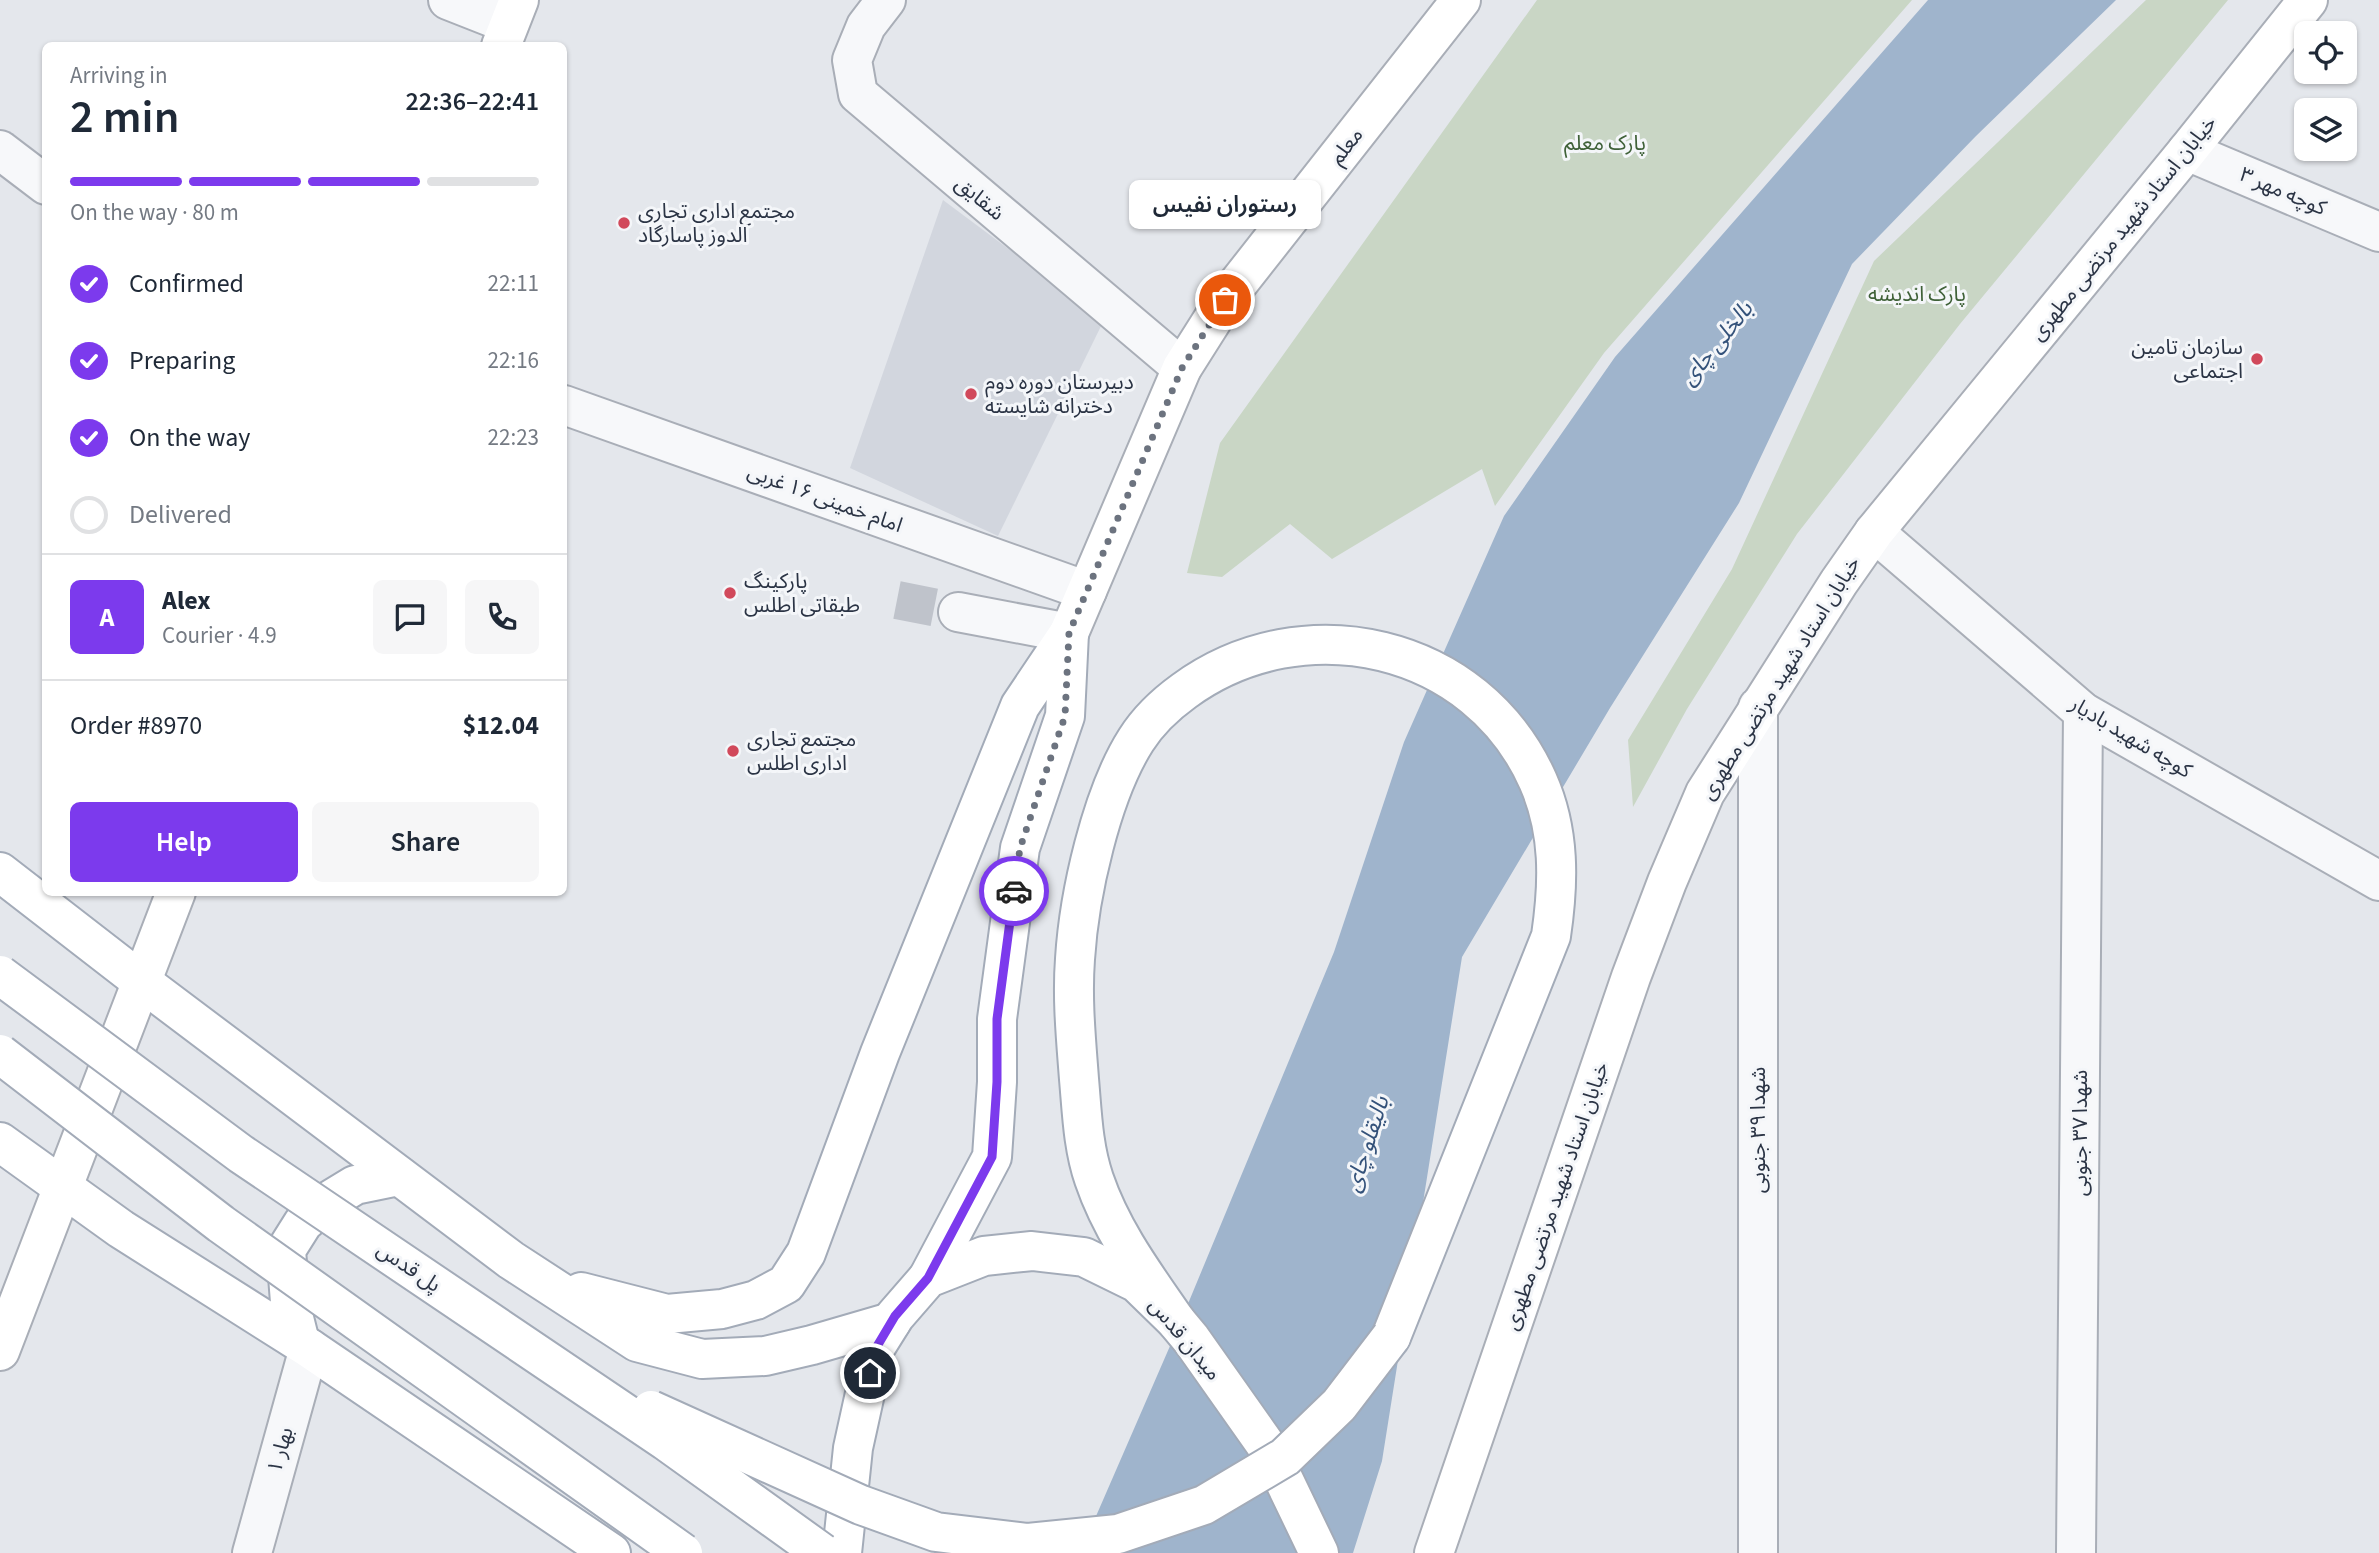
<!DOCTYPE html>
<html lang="en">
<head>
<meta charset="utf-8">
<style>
  body { margin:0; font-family:"Source Sans 3","Noto Sans Arabic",sans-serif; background:#f6f6f7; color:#1f2937; height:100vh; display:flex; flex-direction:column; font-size:26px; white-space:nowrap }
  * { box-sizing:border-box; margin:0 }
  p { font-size:23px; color:#747a83 }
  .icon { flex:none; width:38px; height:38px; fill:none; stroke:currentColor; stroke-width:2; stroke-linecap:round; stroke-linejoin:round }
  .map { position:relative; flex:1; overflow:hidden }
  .details { position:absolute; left:42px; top:42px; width:525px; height:854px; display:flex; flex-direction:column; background:#fff; border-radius:10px; box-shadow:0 2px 5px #0004 }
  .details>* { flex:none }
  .fabs { position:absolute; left:2294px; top:21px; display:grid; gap:14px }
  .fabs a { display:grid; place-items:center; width:63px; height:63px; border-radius:10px; background:#fff; box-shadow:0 2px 5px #0004; font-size:35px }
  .pin { position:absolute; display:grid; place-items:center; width:60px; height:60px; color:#fff; margin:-30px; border:4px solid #fff; border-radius:50%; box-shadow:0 2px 7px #0007 }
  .courier { position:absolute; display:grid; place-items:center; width:70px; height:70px; margin:-35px; border:5px solid #7c3aed; border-radius:50%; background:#fff; color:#222; box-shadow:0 2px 9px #0007 }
  .bubble { position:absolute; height:49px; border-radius:10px; background:#fff; box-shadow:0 2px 5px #0004; font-size:23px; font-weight:600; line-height:49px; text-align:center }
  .overview em { font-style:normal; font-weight:600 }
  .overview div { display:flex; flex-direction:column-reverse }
  .overview { display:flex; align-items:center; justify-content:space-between; height:119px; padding:0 28px }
  h1 { font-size:46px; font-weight:600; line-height:52px }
  .bar { display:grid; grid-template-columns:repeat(4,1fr); gap:10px 7px; align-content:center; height:84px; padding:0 28px }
  .bar i { height:9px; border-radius:5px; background:#e0e1e3 }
  .bar .on { background:#7c3aed }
  .bar p { grid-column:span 4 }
  .line { display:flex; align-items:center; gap:18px; padding:0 28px; border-top:2px solid #e0e1e3 }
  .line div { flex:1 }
  .round { display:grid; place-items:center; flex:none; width:74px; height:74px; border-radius:10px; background:#f6f6f7 }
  ol { padding:0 28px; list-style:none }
  li { display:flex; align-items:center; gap:21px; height:77px }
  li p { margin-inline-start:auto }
  li .icon { padding:7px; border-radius:50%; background:#7c3aed; color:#fff; stroke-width:4 }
  li:last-child { color:#747a83 }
  li i { width:38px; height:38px; border:4px solid #e0e1e3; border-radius:50% }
  .primary-button { display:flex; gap:14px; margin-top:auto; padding:14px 28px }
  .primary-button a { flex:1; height:80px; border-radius:10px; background:#7c3aed; color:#fff; font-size:28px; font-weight:600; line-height:80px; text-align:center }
  .primary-button a+a { background:#f6f6f7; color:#1f2937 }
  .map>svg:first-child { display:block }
  .built { fill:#d2d6de }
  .green { fill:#c9d6c5 }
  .water { fill:#9fb4cc }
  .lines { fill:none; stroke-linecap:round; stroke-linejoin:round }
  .street-tunnel { stroke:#bfc3cb; stroke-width:38; stroke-dasharray:38 19; stroke-linecap:butt }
  .street-casing { stroke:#a9aeb7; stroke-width:42 }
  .secondary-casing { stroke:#a9aeb7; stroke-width:42 }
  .primary-casing { stroke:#a3abb8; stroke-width:42 }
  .street { stroke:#f7f8fa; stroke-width:38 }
  .secondary { stroke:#fff; stroke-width:38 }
  .primary { stroke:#fff; stroke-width:38 }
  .primary-bridge-casing { stroke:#a3abb8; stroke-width:42; stroke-linecap:butt }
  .primary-bridge { stroke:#fff; stroke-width:38 }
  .done { stroke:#6c737f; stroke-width:7; stroke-dasharray:0 12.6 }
  .route { stroke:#7c3aed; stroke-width:9 }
  .poi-dot { fill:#d1495b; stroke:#f4f6f9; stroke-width:2.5 }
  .labels { text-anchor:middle; stroke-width:6; stroke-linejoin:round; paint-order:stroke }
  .park-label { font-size:21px; fill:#3f6138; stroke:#f4f6f9 }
  .street-label { font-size:21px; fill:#2b3445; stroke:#f4f6f9 }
  .poi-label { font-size:21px; fill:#2b3445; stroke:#f4f6f9; text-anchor:start }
  .water-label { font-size:23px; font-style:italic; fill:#34527a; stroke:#f4f6f9 }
</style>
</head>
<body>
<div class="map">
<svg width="2379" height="1553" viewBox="0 0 2379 1553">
  <rect width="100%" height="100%" fill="#e4e7ec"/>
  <polygon class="built" points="943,200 1104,320 998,536 850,468"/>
  <g class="green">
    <polygon points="1537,0 1912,0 1604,353 1495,506 1482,469 1332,559 1290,524 1222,577 1187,573 1220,443"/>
    <polygon points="2146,0 2228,0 1960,324 1797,534 1687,709 1633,807 1628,740 1732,569 1874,261"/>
  </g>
  <polygon class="water" points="1928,0 2116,0 1976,136 1852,264 1739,503 1610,708 1462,957 1382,1461 1353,1553 1080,1553 1180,1323 1334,952 1404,742 1504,516 1615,357"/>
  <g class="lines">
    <polyline class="street-tunnel" points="897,600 958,612"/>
    <defs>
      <g id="street">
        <polyline points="448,0 509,24"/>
        <polyline points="886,0 866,26 852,60 858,94 1182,368"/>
        <polyline points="0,150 46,185"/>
        <polyline points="2187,151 2379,232"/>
        <polyline points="564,405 1087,591"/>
        <polyline points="1874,532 2083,712 2379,881"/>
        <polyline points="958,612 1069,633"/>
        <polyline points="252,1553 309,1348"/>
        <polyline points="1758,1553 1758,707"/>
        <polyline points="2076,1553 2083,712"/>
      </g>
      <g id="secondary">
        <polyline points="501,46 519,0"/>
        <polyline points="1069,633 1182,368 1225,300 1461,0"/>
        <polyline points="0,1351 176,892"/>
        <polyline points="1434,1553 1631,977 1667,882 1705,793 1839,582 1874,532 2187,151 2308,0"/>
      </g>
      <g id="primary">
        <polyline points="0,872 142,982 511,1260 637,1342 702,1359 765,1356 812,1345 891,1322"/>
        <polyline points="0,1142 121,1229 309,1348 611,1553"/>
        <polyline points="928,1278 992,1157 997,1082 997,1019 1020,848 1065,716 1069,633"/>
        <polyline points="581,1292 667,1314 722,1309 756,1300 786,1284 806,1253 880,1053 1020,706 1069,633"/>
        <path d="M1176,1321C1145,1276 1112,1232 1094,1179C1083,1147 1082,1113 1079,1079C1076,1039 1072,999 1075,959C1079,895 1101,795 1136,740C1148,721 1166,704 1184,691C1303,604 1477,643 1538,781C1560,831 1559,882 1551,936L1391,1337"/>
        <polyline points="300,1342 290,1302 286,1250 303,1223 327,1202 355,1185 399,1176"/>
        <polyline points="842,1553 853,1448 875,1348 895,1316 928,1278 984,1256 1032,1251 1084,1257 1137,1283 1176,1321 1191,1339 1270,1451 1319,1553"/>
      </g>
    </defs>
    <use href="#street" class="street-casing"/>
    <use href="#secondary" class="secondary-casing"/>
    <use href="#primary" class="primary-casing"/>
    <use href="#street" class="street"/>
    <use href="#secondary" class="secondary"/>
    <use href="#primary" class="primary"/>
    <defs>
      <g id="primary-bridge">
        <polyline points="0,975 241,1154 666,1441 822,1553"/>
        <polyline points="0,1054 221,1224 683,1553"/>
        <polyline points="651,1410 861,1505 936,1532 1028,1543 1118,1534 1204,1505 1285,1457 1339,1405 1391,1337"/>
      </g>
    </defs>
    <use href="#primary-bridge" class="primary-bridge-casing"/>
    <use href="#primary-bridge" class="primary-bridge"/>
  </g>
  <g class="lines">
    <polyline class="done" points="1014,891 1020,848 1065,716 1069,633 1182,368 1225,300"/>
    <polyline class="route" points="870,1373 876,1348 895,1316 928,1278 992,1157 997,1082 997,1019 1014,891"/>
  </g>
  <g class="poi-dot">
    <circle cx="624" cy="223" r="7"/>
    <circle cx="2257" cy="359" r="7"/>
    <circle cx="971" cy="394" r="7"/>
    <circle cx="730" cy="593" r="7"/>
    <circle cx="733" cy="751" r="7"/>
  </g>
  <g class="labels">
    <g class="park-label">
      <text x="1605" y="150">پارک معلم</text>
      <text x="1917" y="301">پارک اندیشه</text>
    </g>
    <g class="street-label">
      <text transform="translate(1346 146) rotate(-52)" y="7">معلم</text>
      <text transform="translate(2283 191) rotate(23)" y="7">کوچه مهر ۳</text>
      <text transform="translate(980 198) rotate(40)" y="7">شقایق</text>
      <text transform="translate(2123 228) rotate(-51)" y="7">خیابان استاد شهید مرتضی مطهری</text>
      <text transform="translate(825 498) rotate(20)" y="7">امام خمینی ۱۶ غربی</text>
      <text transform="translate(1780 678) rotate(-58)" y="7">خیابان استاد شهید مرتضی مطهری</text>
      <text transform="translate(2131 737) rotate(31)" y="7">کوچه شهید بادیار</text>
      <text transform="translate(1758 1130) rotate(-90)" y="7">شهدا ۳۹ جنوبی</text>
      <text transform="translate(2080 1133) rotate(-90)" y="7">شهدا ۳۷ جنوبی</text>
      <text transform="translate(1556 1196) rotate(-71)" y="7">خیابان استاد شهید مرتضی مطهری</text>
      <text transform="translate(409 1267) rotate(34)" y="7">پل قدس</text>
      <text transform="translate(1185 1339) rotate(50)" y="7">میدان قدس</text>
      <text transform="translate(280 1450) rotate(-74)" y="7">بهار ۱</text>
    </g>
    <g class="poi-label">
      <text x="638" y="218">مجتمع اداری تجاری<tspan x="638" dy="24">الدوز پاسارگاد</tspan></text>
      <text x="2243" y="354" text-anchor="end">سازمان تامین<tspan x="2243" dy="24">اجتماعی</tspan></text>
      <text x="985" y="389">دبیرستان دوره دوم<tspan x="985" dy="24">دخترانه شایسته</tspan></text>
      <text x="744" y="588">پارکینگ<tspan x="744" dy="24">طبقاتی اطلس</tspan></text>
      <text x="747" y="746">مجتمع تجاری<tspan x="747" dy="24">اداری اطلس</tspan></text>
    </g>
    <g class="water-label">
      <text transform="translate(1716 343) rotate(-51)" y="8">بالخلی چای</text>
      <text transform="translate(1366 1144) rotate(-72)" y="8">بالیقلو چای</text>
    </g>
  </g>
</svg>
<div class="fabs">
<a><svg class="icon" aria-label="locate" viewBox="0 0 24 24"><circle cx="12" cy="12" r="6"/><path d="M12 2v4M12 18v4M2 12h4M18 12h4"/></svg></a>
<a><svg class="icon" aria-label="layers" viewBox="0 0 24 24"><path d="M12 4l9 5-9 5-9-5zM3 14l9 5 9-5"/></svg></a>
</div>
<div class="pin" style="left:1225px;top:300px;background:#ea580c"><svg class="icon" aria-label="bag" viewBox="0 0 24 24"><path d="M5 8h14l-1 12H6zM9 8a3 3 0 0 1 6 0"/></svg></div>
<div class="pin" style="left:870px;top:1373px;background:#1f2937"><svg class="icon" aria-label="home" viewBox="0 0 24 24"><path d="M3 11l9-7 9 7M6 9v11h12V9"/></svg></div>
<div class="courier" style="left:1014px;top:891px"><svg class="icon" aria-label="car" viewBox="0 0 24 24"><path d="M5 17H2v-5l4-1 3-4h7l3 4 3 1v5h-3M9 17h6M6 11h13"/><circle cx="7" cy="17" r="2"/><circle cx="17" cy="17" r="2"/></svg></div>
<div class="bubble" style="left:1129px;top:180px;width:192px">رستوران نفیس</div>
<section class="details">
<div class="overview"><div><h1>2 min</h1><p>Arriving in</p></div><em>22:36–22:41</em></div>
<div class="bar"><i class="on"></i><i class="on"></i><i class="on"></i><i></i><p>On the way · 80 m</p></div>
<ol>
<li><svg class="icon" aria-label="check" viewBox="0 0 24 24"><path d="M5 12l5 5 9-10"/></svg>Confirmed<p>22:11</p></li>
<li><svg class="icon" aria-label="check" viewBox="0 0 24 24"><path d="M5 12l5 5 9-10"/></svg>Preparing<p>22:16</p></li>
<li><svg class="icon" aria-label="check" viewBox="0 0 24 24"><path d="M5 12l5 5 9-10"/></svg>On the way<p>22:23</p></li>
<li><i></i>Delivered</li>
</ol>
<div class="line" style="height:126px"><b class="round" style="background:#7c3aed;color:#fff">A</b><div><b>Alex</b><p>Courier · 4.9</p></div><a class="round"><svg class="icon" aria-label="chat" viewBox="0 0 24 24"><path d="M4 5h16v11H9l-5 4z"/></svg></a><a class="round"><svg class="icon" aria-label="phone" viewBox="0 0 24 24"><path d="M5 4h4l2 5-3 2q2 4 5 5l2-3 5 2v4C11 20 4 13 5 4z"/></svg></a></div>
<div class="line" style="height:91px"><div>Order #8970</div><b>$12.04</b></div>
<div class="primary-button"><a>Help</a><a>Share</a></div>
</section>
</div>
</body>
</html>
